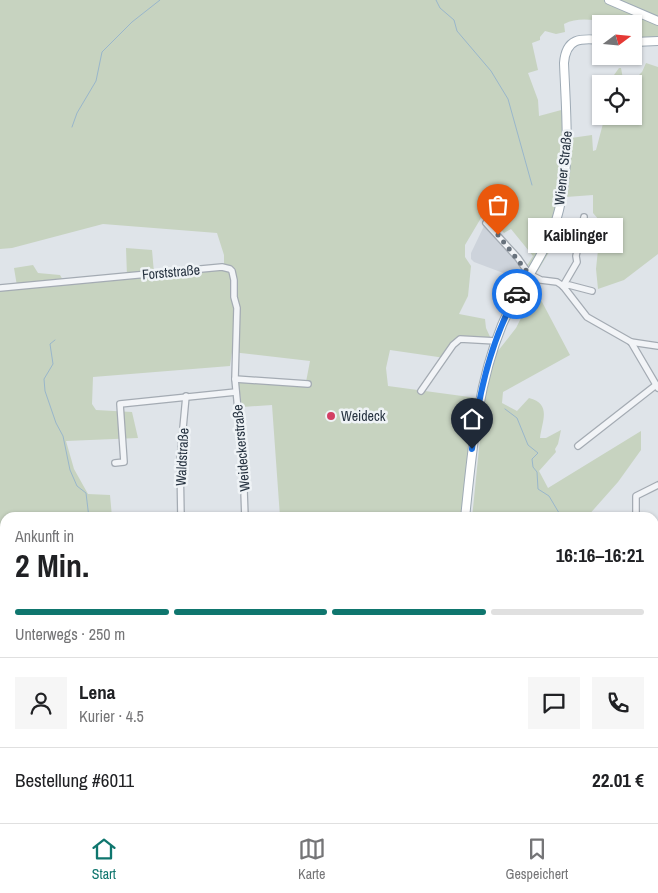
<!DOCTYPE html>
<html lang="de">
<head>
<meta charset="utf-8">
<style>
  body { margin:0; font-family:"Archivo Narrow",sans-serif; background:#f6f6f6; color:#202124; height:100vh; display:flex; flex-direction:column; font-size:19px; white-space:nowrap }
  * { box-sizing:border-box; margin:0 }
  p { font-size:16px; color:#757577 }
  .icon { flex:none; width:28px; height:28px; fill:none; stroke:currentColor; stroke-width:2; stroke-linecap:round; stroke-linejoin:round }
  .map { position:relative; flex:1; overflow:hidden }
  .sheet { position:absolute; left:0px; top:512px; width:659px; height:311px; display:flex; flex-direction:column; background:#fff; border-radius:15px 15px 0 0; box-shadow:0 1px 4px #0004 }
  .sheet>* { flex:none }
  .needle { width:32px; rotate:74deg }
  .tools { position:absolute; left:592px; top:15px; display:grid; gap:10px }
  .tools a { display:grid; place-items:center; width:50px; height:50px; border-radius:0px; background:#fff; box-shadow:0 1px 4px #0004; font-size:25px }
  .pin { position:absolute; display:grid; place-items:center; width:42px; height:42px; color:#fff; margin:-51px -21px; border-radius:50% 50% 50% 0; rotate:-45deg; box-shadow:0 0 5px #0007 }
  .pin .icon { rotate:45deg }
  .courier { position:absolute; display:grid; place-items:center; width:50px; height:50px; margin:-25px; border:4px solid #1a73e8; border-radius:50%; background:#fff; color:#222; box-shadow:0 1px 6px #0007 }
  .bubble { position:absolute; height:35px; border-radius:0px; background:#fff; box-shadow:0 1px 4px #0004; font-size:16px; font-weight:700; line-height:35px; text-align:center }
  .summary em { font-style:normal; font-weight:700 }
  .summary div { display:flex; flex-direction:column-reverse }
  .summary { display:flex; align-items:center; justify-content:space-between; height:85px; padding:0 15px }
  h1 { font-size:32px; font-weight:700; line-height:38px }
  .bar { display:grid; grid-template-columns:repeat(4,1fr); gap:8px 5px; align-content:center; height:60px; padding:0 15px }
  .bar i { height:6px; border-radius:4px; background:#e0e0e0 }
  .bar .on { background:#0f766e }
  .bar p { grid-column:span 4 }
  .line { display:flex; align-items:center; gap:12px; padding:0 15px; border-top:1px solid #e0e0e0 }
  .line div { flex:1 }
  .round { display:grid; place-items:center; flex:none; width:52px; height:52px; border-radius:0px; background:#f6f6f6 }
  .tabs { display:flex; justify-content:space-around; align-items:center; height:70px; border-top:1px solid #e0e0e0; background:#fff; font-size:14px; color:#757577 }
  .tabs a { display:grid; justify-items:center; gap:2px }
  .tabs .on { color:#0f766e }
  .map>svg:first-child { display:block }
  .built { fill:#cdd3db }
  .green { fill:#c7d3c0 }
  .lines { fill:none; stroke-linecap:round; stroke-linejoin:round }
  .stream { stroke:#99b6cb; stroke-width:1 }
  .minor-casing { stroke:#a4abb3; stroke-width:8 }
  .major-casing { stroke:#9eaab5; stroke-width:10 }
  .minor { stroke:#f2f4f7; stroke-width:5.5 }
  .major { stroke:#fff; stroke-width:8 }
  .done { stroke:#67717c; stroke-width:5; stroke-dasharray:0 9 }
  .route { stroke:#1a73e8; stroke-width:6 }
  .poi-dot { fill:#d33f64; stroke:#eff3f6; stroke-width:2 }
  .labels { text-anchor:middle; stroke-width:5; stroke-linejoin:round; paint-order:stroke }
  .street-label { font-size:14px; fill:#273341; stroke:#eff3f6 }
  .poi-label { font-size:14px; fill:#273341; stroke:#eff3f6; text-anchor:start }
</style>
</head>
<body>
<div class="map">
<svg width="658" height="823" viewBox="0 0 658 823">
  <rect width="100%" height="100%" fill="#dfe4e9"/>
  <polygon class="built" points="484,226 518,263 523,273 519,279 474,262 471,259 471,253"/>
  <g class="green">
    <path d="M0,0H658V42L634,40V24H610L608,22C592,20 578,17 564,24L565,32L556,34L545,31L540,37V40L532,43L538,70L528,73L538,100L539,116L565,109L571,138L592,135L593,151L596,150L605,116H634V84H605V76L614,75L619,68H621L623,79L634,80L642,72L646,63L658,67V254L624,280L598,289L596,269L599,240V220L593,213V195L566,197L560,223L551,249L537,272L530,266L524,265L528,264L533,256L511,229L504,233L495,223L492,225L481,218L465,245V257L471,266L468,296L459,314L485,319L486,328L491,339L462,337L445,358L390,350L386,368L388,386L477,398L473,411L462,517H280L272,405L242,407L238,381L306,382L310,361L232,352L230,366L93,377L92,404L96,410L132,412L138,438L66,441L74,469L88,494L110,495L112,517L5,518V819H415L414,823H0V288L17,286L14,268L33,265L38,273L60,275L64,282L127,276L126,248L152,250L154,273L224,266V255L217,233L103,224L12,248L0,249Z"/>
    <path d="M536,296L541,300L570,355L503,392L502,403L517,411L529,398C552,404 542,421 540,438H546L561,430L558,444L555,449L556,452L539,471L548,488L641,431V450L618,482L587,517L472,518L484,399L494,356L516,328L522,316L526,300L531,297Z"/>
    <polygon points="654,711 658,711 658,823 636,823 636,819 654,819"/>
    <polygon points="424,819 574,819 573,823 423,823"/>
  </g>
  <g class="lines">
    <g class="stream">
      <polyline points="436,0 440,8 454,20 457,31 491,71 508,99 532,185"/>
      <polyline points="72,127 77,113 96,81 102,52 132,22 160,0"/>
      <polyline points="55,340 50,344 53,364 44,379 45,391 56,423 63,436 70,470 77,486 86,493 89,518"/>
      <polyline points="505,409 517,418 528,445 538,453 532,459 533,467 537,472 538,489 549,496 562,518"/>
      <polyline points="0,607 5,610"/>
      <polyline points="124,819 124,822 127,823"/>
      <polyline points="564,819 570,821 569,823"/>
    </g>
    <defs>
      <g id="minor">
        <polyline points="486,223 518,258 529,274 541,280 557,282 563,286 587,317 631,342 658,388"/>
        <polyline points="563,286 577,262 576,256 584,217"/>
        <polyline points="563,286 569,285 592,291"/>
        <polyline points="0,288 222,267 230,269 232,271 234,280 234,297 237,308 235,379 243,462 245,518"/>
        <polyline points="631,342 658,346"/>
        <polyline points="235,379 308,384"/>
        <polyline points="421,391 453,345 460,339 496,341"/>
        <polyline points="578,446 656,385"/>
        <polyline points="115,463 124,462 120,404 236,392"/>
        <polyline points="181,518 180,460 186,396"/>
        <polyline points="636,518 636,496 658,485"/>
        <polyline points="369,819 372,823"/>
        <polyline points="633,823 633,819"/>
      </g>
      <g id="major">
        <polyline points="609,0 658,21"/>
        <polyline points="634,42 658,41"/>
        <path d="M465,518C472,452 477,386 502,325C519,286 549,252 559,210C571,161 566,113 564,63C566,38 580,38 601,40"/>
        <polyline points="419,823 421,819"/>
      </g>
    </defs>
    <use href="#minor" class="minor-casing"/>
    <use href="#major" class="major-casing"/>
    <use href="#minor" class="minor"/>
    <use href="#major" class="major"/>
  </g>
  <g class="lines">
    <polyline class="done" points="498,235 529,274 517,294"/>
    <path class="route" d="M472,449C478,396 490,341 517,294"/>
  </g>
  <circle class="poi-dot" cx="331" cy="416" r="5"/>
  <g class="labels">
    <g class="street-label">
      <text transform="translate(563 168) rotate(-84)" y="5">Wiener Straße</text>
      <text transform="translate(171 272) rotate(-5)" y="5">Forststraße</text>
      <text transform="translate(241 448) rotate(-95)" y="5">Weideckerstraße</text>
      <text transform="translate(182 457) rotate(-87)" y="5">Waldstraße</text>
    </g>
    <g class="poi-label">
      <text x="341" y="421">Weideck</text>
    </g>
  </g>
</svg>
<div class="tools">
<a><svg class="needle" viewBox="-14 -14 28 28"><path d="M0-13l5 13h-10z" fill="#e53935"/><path d="M0 13l5-13h-10z" fill="#757577"/></svg></a>
<a><svg class="icon" aria-label="locate" viewBox="0 0 24 24"><circle cx="12" cy="12" r="6"/><path d="M12 2v4M12 18v4M2 12h4M18 12h4"/></svg></a>
</div>
<div class="pin" style="left:498px;top:235px;background:#ea580c"><svg class="icon" aria-label="bag" viewBox="0 0 24 24"><path d="M5 8h14l-1 12H6zM9 8a3 3 0 0 1 6 0"/></svg></div>
<div class="pin" style="left:472px;top:449px;background:#1f2937"><svg class="icon" aria-label="home" viewBox="0 0 24 24"><path d="M3 11l9-7 9 7M6 9v11h12V9"/></svg></div>
<div class="courier" style="left:517px;top:294px"><svg class="icon" aria-label="car" viewBox="0 0 24 24"><path d="M5 17H2v-5l4-1 3-4h7l3 4 3 1v5h-3M9 17h6M6 11h13"/><circle cx="7" cy="17" r="2"/><circle cx="17" cy="17" r="2"/></svg></div>
<div class="bubble" style="left:528px;top:218px;width:95px">Kaiblinger</div>
<section class="sheet">
<div class="summary"><div><h1>2 Min.</h1><p>Ankunft in</p></div><em>16:16–16:21</em></div>
<div class="bar"><i class="on"></i><i class="on"></i><i class="on"></i><i></i><p>Unterwegs · 250 m</p></div>
<div class="line" style="height:90px"><a class="round"><svg class="icon" aria-label="person" viewBox="0 0 24 24"><circle cx="12" cy="8" r="4"/><path d="M4 21q1-7 8-7t8 7"/></svg></a><div><b>Lena</b><p>Kurier · 4.5</p></div><a class="round"><svg class="icon" aria-label="chat" viewBox="0 0 24 24"><path d="M4 5h16v11H9l-5 4z"/></svg></a><a class="round"><svg class="icon" aria-label="phone" viewBox="0 0 24 24"><path d="M5 4h4l2 5-3 2q2 4 5 5l2-3 5 2v4C11 20 4 13 5 4z"/></svg></a></div>
<div class="line" style="height:65px"><div>Bestellung #6011</div><b>22.01 €</b></div>
</section>
</div>
<nav class="tabs">
<a class="on"><svg class="icon" aria-label="home" viewBox="0 0 24 24"><path d="M3 11l9-7 9 7M6 9v11h12V9"/></svg>Start</a>
<a><svg class="icon" aria-label="map" viewBox="0 0 24 24"><path d="M3 6l6-2 6 2 6-2v14l-6 2-6-2-6 2zM9 4v14M15 6v14"/></svg>Karte</a>
<a><svg class="icon" aria-label="saved" viewBox="0 0 24 24"><path d="M7 4h10v16l-5-4-5 4z"/></svg>Gespeichert</a>
</nav>
</body>
</html>
